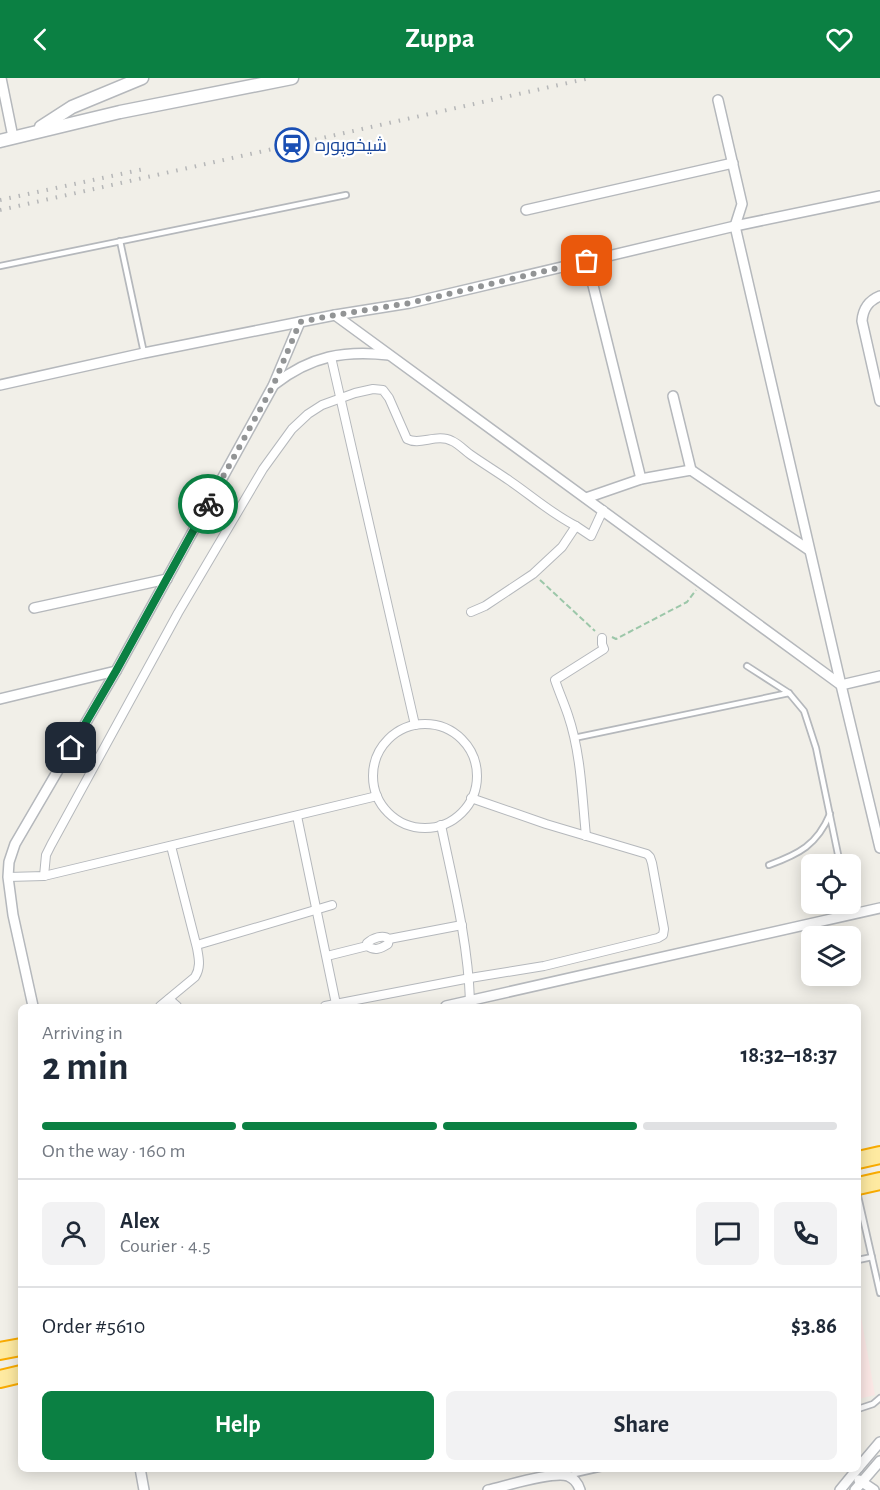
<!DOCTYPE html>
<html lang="en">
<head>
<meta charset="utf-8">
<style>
  body { margin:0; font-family:"Alegreya Sans",Cairo,sans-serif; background:#f2f2f3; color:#1f2937; height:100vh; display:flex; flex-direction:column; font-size:22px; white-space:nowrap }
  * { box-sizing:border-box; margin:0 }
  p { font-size:20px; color:#747a83 }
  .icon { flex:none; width:33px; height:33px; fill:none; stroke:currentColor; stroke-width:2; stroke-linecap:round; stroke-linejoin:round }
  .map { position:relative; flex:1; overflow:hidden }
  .drawer { position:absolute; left:18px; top:926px; width:843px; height:468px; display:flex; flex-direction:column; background:#fff; border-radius:9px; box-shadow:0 3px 15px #0003 }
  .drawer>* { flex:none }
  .tools { position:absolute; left:801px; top:776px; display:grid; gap:12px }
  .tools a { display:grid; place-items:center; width:60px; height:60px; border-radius:9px; background:#fff; box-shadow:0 3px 15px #0003; font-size:30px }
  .pin { position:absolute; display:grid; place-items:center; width:51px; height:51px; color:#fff; margin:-26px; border-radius:12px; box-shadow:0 3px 9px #0006 }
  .courier { position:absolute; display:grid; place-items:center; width:60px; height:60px; margin:-30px; border:4px solid #0b8043; border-radius:50%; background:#fff; color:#222; box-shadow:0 2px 8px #0007 }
  .headline em { font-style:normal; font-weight:700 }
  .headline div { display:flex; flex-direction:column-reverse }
  .headline { display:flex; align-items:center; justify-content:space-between; height:102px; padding:0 24px }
  h1 { font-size:39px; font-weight:700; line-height:45px }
  .bar { display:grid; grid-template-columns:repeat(4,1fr); gap:9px 6px; align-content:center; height:72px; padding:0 24px }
  .bar i { height:8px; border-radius:4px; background:#e0e1e3 }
  .bar .current { background:#0b8043 }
  .bar p { grid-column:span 4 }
  .line { display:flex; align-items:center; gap:15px; padding:0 24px; border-top:2px solid #e0e1e3 }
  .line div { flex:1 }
  .round { display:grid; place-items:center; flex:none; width:63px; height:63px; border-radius:9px; background:#f2f2f3 }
  .action { display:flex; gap:12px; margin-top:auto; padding:12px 24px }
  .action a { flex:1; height:69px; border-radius:9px; background:#0b8043; color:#fff; font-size:24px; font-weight:700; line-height:69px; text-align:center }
  .action a+a { background:#f2f2f3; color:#1f2937 }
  header { display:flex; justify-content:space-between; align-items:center; height:78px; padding:0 24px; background:#0b8043; color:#fff; font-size:27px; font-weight:700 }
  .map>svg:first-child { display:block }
  .medical { fill:#fce8e6 }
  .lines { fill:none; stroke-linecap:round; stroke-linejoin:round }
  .service-casing { stroke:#b5b8bc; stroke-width:8 }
  .pedestrian-casing { stroke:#b5b8bc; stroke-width:10 }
  .minor-casing { stroke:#b5b8bc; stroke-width:12 }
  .tertiary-casing { stroke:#b5b8bc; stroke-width:15 }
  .trunk-casing { stroke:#f9ab00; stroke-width:20 }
  .path { stroke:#9cc7a9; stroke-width:2; stroke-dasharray:6 3; stroke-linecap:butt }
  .service { stroke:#fff; stroke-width:4.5 }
  .pedestrian { stroke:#fff; stroke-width:8 }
  .minor { stroke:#fff; stroke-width:9 }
  .tertiary { stroke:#fff; stroke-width:12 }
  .trunk { stroke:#feeaa1; stroke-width:16 }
  .rail { stroke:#b6b7b8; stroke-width:4; stroke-dasharray:1.5 8; stroke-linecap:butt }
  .done { stroke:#929495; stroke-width:6; stroke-dasharray:0 10.8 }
  .route { stroke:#0b8043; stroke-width:8 }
  .labels { text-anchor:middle; stroke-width:4.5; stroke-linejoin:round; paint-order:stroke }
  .transit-label { font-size:18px; fill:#164399; stroke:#fff; text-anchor:start }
</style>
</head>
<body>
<header><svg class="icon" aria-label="back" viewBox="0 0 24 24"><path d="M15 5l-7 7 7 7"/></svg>Zuppa<svg class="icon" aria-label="heart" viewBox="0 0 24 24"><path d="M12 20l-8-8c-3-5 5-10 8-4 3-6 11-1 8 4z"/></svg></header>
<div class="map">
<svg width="880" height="1412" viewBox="0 0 880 1412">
  <rect width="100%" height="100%" fill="#f1efe8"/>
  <polygon class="medical" points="858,1222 875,1317 858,1321"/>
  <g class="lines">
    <defs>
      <g id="service">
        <polyline points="120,163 144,275"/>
        <polyline points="0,188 346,117"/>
        <polyline points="747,588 789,615 804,633 816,670 840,786"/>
        <polyline points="574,660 789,615"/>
        <path d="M769,787C799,776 817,767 830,736"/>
        <polyline points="849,825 851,836"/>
        <polyline points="858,1118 880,1215"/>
        <polyline points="858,1182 872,1179"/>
        <polyline points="858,1331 873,1326 880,1320"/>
        <polyline points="570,1397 601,1390"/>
      </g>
      <g id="pedestrian">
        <polyline points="331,279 415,647"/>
        <polyline points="471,534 485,528 533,496 562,469 576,448 591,458 603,432"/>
        <circle cx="425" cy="698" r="52"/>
        <polyline points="297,738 336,926"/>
        <path d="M441,747C453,805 468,863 470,923"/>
        <path d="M586,758C582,718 581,675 568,637C564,625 559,614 555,602L604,571L602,566V560"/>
        <path d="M44,798L46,777L51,767L178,535L263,391L292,351L308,336L322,327L355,315L373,311L383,312L389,320L407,361C420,368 437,355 452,363C459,366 465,373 471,377C484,386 497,394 510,403C532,418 552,436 576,448"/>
        <polyline points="8,799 44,798 377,718"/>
        <polyline points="197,867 332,827"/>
        <path d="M367,868V865C373,860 383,856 389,861L462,847"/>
        <path d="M327,878L367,868C375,873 380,871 388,866L389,861"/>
        <polyline points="169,921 177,928"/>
        <path d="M160,928L195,899C201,889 199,881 197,870L171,768"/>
        <polyline points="325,928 470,900 544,888 658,860 663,857 664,851 652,785 650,779 647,776 546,746 471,720"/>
      </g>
      <g id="minor">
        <polyline points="1,0 13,59"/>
        <polyline points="718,22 742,126 735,148 841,607 880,770"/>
        <polyline points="526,132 733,85"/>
        <polyline points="587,183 641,401"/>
        <path d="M880,218C868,223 863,231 862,243L880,323"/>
        <polyline points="335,237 841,607 880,598"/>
        <path d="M275,306C311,278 344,272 389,277"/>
        <polyline points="0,307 144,275 335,237 410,225 735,148 880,118"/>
        <polyline points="673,318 691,392"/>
        <polyline points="586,420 641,401 691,392 809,472"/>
        <polyline points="34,530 167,501"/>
        <polyline points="0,621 116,593"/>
        <polyline points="33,928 13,837 8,799 9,784 15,766 116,593 273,308 300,244"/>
        <polyline points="446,928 880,830"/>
        <polyline points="140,1390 144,1412"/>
        <polyline points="858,1390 880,1364"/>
        <polyline points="859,1402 874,1412"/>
        <path d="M488,1412C506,1408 553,1393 568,1398C575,1401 578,1405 580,1412"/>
        <polyline points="840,1412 858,1390"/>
        <polyline points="855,1412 880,1383"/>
      </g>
      <g id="tertiary">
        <polyline points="41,49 72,29 142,0"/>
        <polyline points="0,63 120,34 292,0"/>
      </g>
      <g id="trunk">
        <polyline points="858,1082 880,1077"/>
        <polyline points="858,1108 880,1103"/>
        <polyline points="0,1273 21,1269"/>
        <polyline points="0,1301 21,1296"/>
      </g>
    </defs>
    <use href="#service" class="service-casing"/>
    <use href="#pedestrian" class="pedestrian-casing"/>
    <use href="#minor" class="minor-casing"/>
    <use href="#tertiary" class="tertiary-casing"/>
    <use href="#trunk" class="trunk-casing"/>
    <g class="path">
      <polyline points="540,502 595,553"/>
      <polyline points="612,559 616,561 687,524 696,512"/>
    </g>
    <use href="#service" class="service"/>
    <use href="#pedestrian" class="pedestrian"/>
    <use href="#minor" class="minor"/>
    <use href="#tertiary" class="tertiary"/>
    <use href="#trunk" class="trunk"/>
    <g class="rail">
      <polyline points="0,122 144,91"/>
      <polyline points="0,132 590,0"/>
    </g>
  </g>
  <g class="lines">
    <polyline class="done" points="208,426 273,308 300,244 335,237 410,225 587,183"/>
    <polyline class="route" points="71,670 116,593 208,426"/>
  </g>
  <defs>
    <symbol id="station-ring" viewBox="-11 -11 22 22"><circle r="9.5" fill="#fff" stroke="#1a4fb4" stroke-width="1.5"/><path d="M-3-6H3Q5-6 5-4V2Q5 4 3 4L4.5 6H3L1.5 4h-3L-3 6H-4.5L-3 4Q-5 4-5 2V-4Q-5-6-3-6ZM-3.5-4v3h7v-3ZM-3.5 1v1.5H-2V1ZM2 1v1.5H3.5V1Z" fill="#1a4fb4"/></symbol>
  </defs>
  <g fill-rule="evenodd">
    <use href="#station-ring" x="273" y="48" width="38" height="38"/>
  </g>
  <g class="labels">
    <g class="transit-label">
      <text x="315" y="73">شیخوپورہ</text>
    </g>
  </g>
</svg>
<div class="tools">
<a><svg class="icon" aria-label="locate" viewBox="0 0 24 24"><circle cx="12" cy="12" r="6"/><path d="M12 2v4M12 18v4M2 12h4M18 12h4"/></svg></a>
<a><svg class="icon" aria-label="layers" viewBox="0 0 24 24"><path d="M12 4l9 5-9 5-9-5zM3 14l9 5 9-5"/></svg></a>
</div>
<div class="pin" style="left:587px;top:183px;background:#ea580c"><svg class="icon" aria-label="bag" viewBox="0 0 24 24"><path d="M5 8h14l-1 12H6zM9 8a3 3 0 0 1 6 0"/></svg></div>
<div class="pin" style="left:71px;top:670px;background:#1f2937"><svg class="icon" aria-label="home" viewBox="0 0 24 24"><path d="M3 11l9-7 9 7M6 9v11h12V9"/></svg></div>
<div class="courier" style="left:208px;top:426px"><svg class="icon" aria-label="bike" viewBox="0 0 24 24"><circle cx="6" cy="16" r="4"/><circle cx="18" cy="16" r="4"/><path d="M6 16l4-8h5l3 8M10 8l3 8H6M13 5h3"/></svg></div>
<section class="drawer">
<div class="headline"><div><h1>2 min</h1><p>Arriving in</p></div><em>18:32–18:37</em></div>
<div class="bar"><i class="current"></i><i class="current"></i><i class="current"></i><i></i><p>On the way · 160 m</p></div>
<div class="line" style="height:108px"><a class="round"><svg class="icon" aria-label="person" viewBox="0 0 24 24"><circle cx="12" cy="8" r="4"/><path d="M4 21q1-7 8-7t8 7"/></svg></a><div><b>Alex</b><p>Courier · 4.5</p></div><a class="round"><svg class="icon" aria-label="chat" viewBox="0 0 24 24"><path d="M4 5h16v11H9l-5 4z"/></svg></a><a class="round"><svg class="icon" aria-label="phone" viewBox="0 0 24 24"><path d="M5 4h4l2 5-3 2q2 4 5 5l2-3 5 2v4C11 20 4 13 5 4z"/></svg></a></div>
<div class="line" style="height:78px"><div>Order #5610</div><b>$3.86</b></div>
<div class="action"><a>Help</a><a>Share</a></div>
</section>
</div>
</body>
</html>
